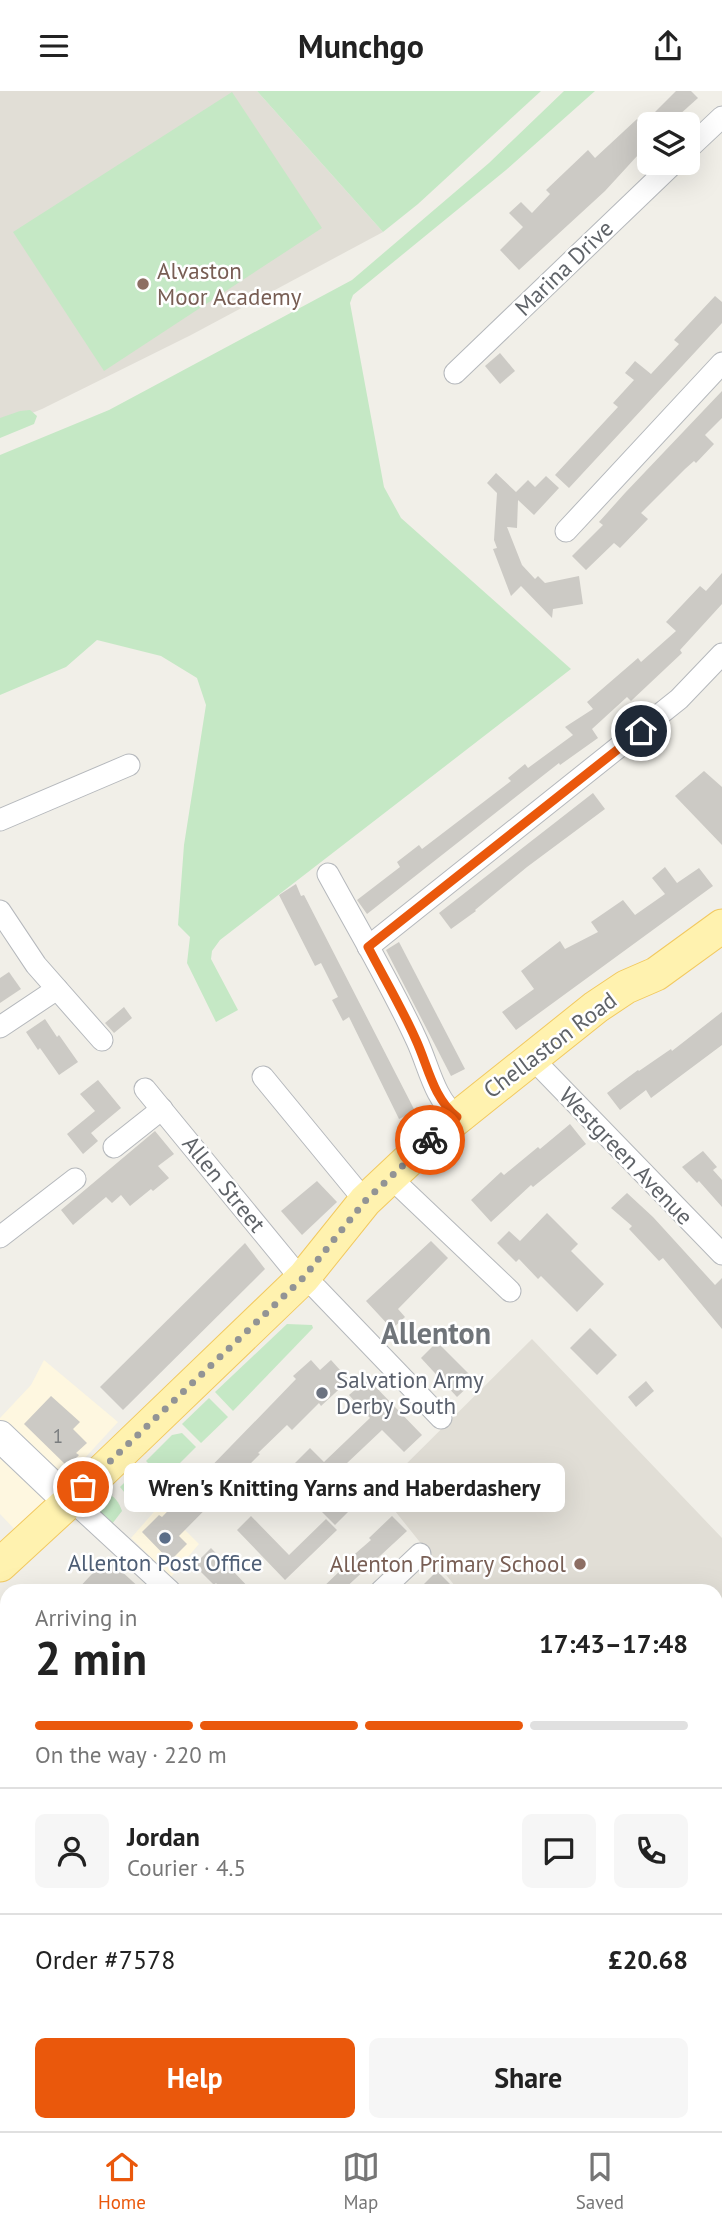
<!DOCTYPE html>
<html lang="en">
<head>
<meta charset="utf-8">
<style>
  body { margin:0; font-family:"PT Sans",sans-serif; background:#f6f6f6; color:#222; height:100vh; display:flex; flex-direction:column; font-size:26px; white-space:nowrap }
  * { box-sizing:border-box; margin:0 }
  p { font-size:23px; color:#767676 }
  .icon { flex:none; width:38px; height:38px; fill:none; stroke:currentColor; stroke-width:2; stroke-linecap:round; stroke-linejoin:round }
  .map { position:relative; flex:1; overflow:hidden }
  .drawer { position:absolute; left:0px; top:1493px; width:723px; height:548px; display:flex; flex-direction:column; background:#fff; border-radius:21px 21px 0 0; box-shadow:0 7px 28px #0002 }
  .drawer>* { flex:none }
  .controls { position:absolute; left:637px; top:21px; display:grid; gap:14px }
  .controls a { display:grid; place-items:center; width:63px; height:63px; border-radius:10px; background:#fff; box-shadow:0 7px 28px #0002; font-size:35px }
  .pin { position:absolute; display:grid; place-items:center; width:60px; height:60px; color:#fff; margin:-30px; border:4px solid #fff; border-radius:50%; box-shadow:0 2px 7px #0007 }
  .courier { position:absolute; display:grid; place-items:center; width:70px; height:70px; margin:-35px; border:5px solid #ea580c; border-radius:50%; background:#fff; color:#222; box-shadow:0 2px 9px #0007 }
  .bubble { position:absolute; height:49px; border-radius:10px; background:#fff; box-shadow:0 7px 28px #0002; font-size:23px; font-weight:700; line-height:49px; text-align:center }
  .headline em { font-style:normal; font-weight:700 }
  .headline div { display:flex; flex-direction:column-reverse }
  .headline { display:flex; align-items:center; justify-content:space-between; height:119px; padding:0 35px }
  h1 { font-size:46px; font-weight:700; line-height:52px }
  .bar { display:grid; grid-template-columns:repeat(4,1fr); gap:10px 7px; align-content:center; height:84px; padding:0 35px }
  .bar i { height:9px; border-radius:5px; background:#e0e0e0 }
  .bar .selected { background:#ea580c }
  .bar p { grid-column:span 4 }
  .line { display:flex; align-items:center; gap:18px; padding:0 35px; border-top:2px solid #e0e0e0 }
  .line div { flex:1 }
  .round { display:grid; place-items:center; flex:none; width:74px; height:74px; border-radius:10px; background:#f6f6f6 }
  .cta { display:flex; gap:14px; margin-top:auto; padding:14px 35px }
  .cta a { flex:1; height:80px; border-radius:10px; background:#ea580c; color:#fff; font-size:28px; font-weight:700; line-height:80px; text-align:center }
  .cta a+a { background:#f6f6f6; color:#222 }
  header { display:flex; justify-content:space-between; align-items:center; height:91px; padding:0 35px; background:#fff; font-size:32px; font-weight:700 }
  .tabs { display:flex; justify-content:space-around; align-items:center; height:98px; border-top:2px solid #e0e0e0; background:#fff; font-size:19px; color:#767676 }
  .tabs a { display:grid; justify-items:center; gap:4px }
  .tabs .selected { color:#ea580c }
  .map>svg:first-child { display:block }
  .commercial { fill:#fef7e0 }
  .education { fill:#e1ded6 }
  .green { fill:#c5e8c5 }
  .building { fill:#cccac5 }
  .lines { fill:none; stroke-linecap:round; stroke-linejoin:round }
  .street-casing { stroke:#b5b8bc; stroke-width:23 }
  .secondary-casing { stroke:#b6babf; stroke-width:32 }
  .primary-casing { stroke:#f2c960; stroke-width:35 }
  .street { stroke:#fff; stroke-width:21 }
  .secondary { stroke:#fff; stroke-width:30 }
  .primary { stroke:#fff2af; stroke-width:33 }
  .done { stroke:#929495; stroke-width:7; stroke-dasharray:0 12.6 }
  .route { stroke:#ea580c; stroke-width:9 }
  .education-dot { fill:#8d6e63; stroke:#fff; stroke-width:2.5 }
  .worship-dot { fill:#6b7280; stroke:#fff; stroke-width:2.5 }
  .service-dot { fill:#5c6f8a; stroke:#fff; stroke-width:2.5 }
  .labels { text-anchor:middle; stroke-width:5; stroke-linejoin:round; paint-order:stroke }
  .number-label { font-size:19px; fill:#7a7d7f }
  .street-label { font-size:23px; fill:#5f6368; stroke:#fff }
  .education-label { font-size:23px; fill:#785e54; stroke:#fff; text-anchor:start }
  .worship-label { font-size:23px; fill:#5b616d; stroke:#fff; text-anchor:start }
  .service-label { font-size:23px; fill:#4e5e75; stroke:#fff }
  .district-label { font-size:30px; font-weight:bold; fill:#70757a; stroke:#fff }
</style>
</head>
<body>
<header><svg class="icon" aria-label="menu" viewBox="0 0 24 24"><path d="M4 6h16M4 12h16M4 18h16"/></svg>Munchgo<svg class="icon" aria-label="share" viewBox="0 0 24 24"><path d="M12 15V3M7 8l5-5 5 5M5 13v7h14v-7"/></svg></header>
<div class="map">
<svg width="722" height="2040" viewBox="0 0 722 2040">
  <rect width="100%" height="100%" fill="#f1efe8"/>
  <g class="commercial">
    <polygon points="44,1269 118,1331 48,1407 18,1442 0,1423 0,1327 31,1294"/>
    <polygon points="160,1414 199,1453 171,1486 131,1447"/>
    <polygon points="7,1557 7,1748 0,1743 0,1563"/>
  </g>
  <g class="education">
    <polygon points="0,0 257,0 383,141 191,244 42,318 0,335"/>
    <polygon points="532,1248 722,1447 722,1697 716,1702 716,1500 459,1500 379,1400"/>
  </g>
  <g class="green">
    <polygon points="257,0 541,0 418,113 383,141"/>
    <polygon points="564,0 595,0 506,79 353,204 350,212 384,396 401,427 571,578 220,849 212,860 211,868 238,919 216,931 187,872 190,846 178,834 184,754 206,614 197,587 161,565 97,549 66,576 0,604 0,364 109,319 352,189 489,72"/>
    <polygon points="232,1 322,137 104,280 13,141"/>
    <polygon points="30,319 37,325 34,333 0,347 0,327 20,320"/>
    <polygon points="287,1233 312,1234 313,1237 233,1320 215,1301"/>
    <polygon points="209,1307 228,1326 201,1352 182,1333"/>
    <polygon points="182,1342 196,1356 172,1380 160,1384 146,1370 172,1344"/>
    <polygon points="143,1377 150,1384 154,1394 144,1405 135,1409 129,1407 120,1396 138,1378"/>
    <path d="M105,1402C115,1404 119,1412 122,1420L112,1433L93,1417L94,1408Z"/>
  </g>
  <g class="building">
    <polygon points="676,0 691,0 698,7 669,33 643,33"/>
    <polygon points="637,28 649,40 649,52 605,100 519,179 500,159 523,136 509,122 521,111 532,122 550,103 546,99 588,59 595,67"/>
    <polygon points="715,205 722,211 722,232 569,397 555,384 618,316 613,312 634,289 625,282 635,270 651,283 679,253 674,249"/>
    <polygon points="500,262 515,280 500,293 485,275"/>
    <polygon points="722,300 722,327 705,344 714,353 696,372 694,370 685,378 641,422 648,428 620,457 614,452 586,479 572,465 603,434 599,431 625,402"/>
    <polygon points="496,382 516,401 528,389 535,396 546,385 559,397 534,424 518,409 517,437 507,436 522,474 535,488 538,485 545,492 579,485 583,513 553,518 552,527 521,495 511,505 493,458 497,457 494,449 497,402 487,392"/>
    <polygon points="722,482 722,513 680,559 682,562 631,610 627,606 592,638 598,647 560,674 559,672 367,823 357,809 400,776 397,771 419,754 422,758 511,690 508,687 525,673 528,677 573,644 565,636 593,618 587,611 638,567 641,571 676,540 666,531 700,495 706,500"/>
    <polygon points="704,680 722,696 722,754 675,705"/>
    <polygon points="593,702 605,718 527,776 475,819 476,820 451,838 439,822"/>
    <polygon points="665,776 677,792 699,777 713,795 516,939 502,921 534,898 521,880 560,850 565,858 598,841 591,831 623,809 635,824 665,803 652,787"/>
    <polygon points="296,793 301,805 304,804 415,1020 399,1028 349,926 343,930 332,909 338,906 321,872 315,875 279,804"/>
    <polygon points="399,851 465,978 451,985 386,859"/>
    <polygon points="9,881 21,898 0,912 0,887"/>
    <polygon points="124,916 132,927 114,942 105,932"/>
    <polygon points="722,921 722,954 651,1007 646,999 620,1019 607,1002 638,979 639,980 671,958 672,960"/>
    <polygon points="45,928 57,946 59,944 78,971 59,984 40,957 38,959 26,941"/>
    <polygon points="98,989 121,1017 91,1042 98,1050 83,1063 67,1043 95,1020 80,1003"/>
    <polygon points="570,1033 586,1053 533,1096 531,1094 491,1131 471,1109 501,1081 504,1084 538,1056 540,1058"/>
    <polygon points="155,1040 174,1063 158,1075 169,1087 153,1100 151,1098 130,1115 121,1104 112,1112 106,1106 73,1134 61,1119"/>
    <polygon points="703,1060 717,1076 713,1079 722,1089 722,1116 699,1090 697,1092 682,1076"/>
    <polygon points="317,1090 337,1111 302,1144 281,1120"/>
    <polygon points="627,1102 653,1126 715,1194 722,1187 722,1238 663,1167 659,1170 629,1138 632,1135 611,1117"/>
    <polygon points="547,1122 578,1153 571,1160 604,1193 577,1221 541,1185 538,1188 519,1168 516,1171 497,1152 509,1140 520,1150"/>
    <polygon points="431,1150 448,1167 398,1218 405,1226 392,1238 366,1210"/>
    <polygon points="245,1152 265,1178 123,1319 100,1296"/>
    <polygon points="590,1237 617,1264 597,1284 570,1257"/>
    <polygon points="437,1251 475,1289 457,1306 421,1267"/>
    <polygon points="311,1269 320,1279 331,1269 349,1289 321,1315 319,1312 292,1339 287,1334 258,1362 260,1363 179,1445 187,1453 170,1470 142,1441 159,1424 162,1426 269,1316 296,1288 293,1285"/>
    <polygon points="368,1288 422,1344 404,1361 382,1339 346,1373 371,1398 335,1434 316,1415 332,1399 311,1378 270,1419 259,1408 310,1357 324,1371 370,1327 349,1304"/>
    <polygon points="646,1290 654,1300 636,1316 628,1306"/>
    <polygon points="51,1305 80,1331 73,1338 87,1352 76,1362 79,1364 68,1376 24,1333"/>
    <polygon points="251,1425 289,1464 326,1428 337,1439 285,1489 237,1439"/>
    <polygon points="392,1425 407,1440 342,1500 319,1500 343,1477 341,1475 371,1449 369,1447"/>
    <polygon points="211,1457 252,1500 223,1500 216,1492 214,1494 194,1474"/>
    <polygon points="107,1467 143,1500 76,1500"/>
    <polygon points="437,1480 450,1493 443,1500 417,1500"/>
  </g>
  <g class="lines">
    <defs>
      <g id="street">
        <polyline points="688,58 722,26"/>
        <polyline points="455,282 674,72"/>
        <polyline points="566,440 722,272"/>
        <polyline points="0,729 129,674"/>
        <path d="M328,783C358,838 391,893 417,950C429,976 434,1007 457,1026"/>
        <polyline points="0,820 36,874 102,949"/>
        <polyline points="368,856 679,608 722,563"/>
        <polyline points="0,936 57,898"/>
        <polyline points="531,966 722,1163"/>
        <polyline points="263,986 365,1110"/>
        <polyline points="145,998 292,1177 317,1198 441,1327"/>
        <polyline points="114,1056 162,1018"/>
        <polyline points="389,1085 510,1200"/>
        <polyline points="0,1146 75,1088"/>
        <polyline points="68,1410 79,1416 170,1500"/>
        <polyline points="381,1500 420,1463"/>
        <polyline points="0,1758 7,1763"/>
        <polyline points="716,1825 722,1820"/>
        <polyline points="0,1929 7,1912"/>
        <polyline points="0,2004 7,2005"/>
        <polyline points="262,2034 322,2040"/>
        <polyline points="636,2034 640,2040"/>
      </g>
      <polyline id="secondary" points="0,1345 68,1410"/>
      <polyline id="primary" points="0,1474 99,1383 304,1186 365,1110 432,1047 596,916 626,896 656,883 722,835"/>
    </defs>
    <use href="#street" class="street-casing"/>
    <use href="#secondary" class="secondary-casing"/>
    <use href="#primary" class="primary-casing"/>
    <use href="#street" class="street"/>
    <use href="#secondary" class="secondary"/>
    <use href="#primary" class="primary"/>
  </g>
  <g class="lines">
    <polyline class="done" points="83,1396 304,1186 365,1110 430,1049"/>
    <path class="route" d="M430,1049L457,1026C433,1007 428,975 416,949C402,917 384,887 368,856L641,640"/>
  </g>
  <g class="education-dot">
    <circle cx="143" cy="193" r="7"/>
    <circle cx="580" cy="1473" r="7"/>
  </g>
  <circle class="worship-dot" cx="322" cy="1302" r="7"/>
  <circle class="service-dot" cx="165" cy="1447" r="7"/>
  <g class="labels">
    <g class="number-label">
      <text x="58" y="1352">1</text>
    </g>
    <g class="street-label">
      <text transform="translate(564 177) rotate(-44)" y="8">Marina Drive</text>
      <text transform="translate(550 954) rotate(-37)" y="8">Chellaston Road</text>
      <text transform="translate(626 1065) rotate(46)" y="8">Westgreen Avenue</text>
      <text transform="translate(224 1093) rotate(51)" y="8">Allen Street</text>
    </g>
    <g class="education-label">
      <text x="157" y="188">Alvaston<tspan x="157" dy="26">Moor Academy</tspan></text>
      <text x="566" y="1481" text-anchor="end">Allenton Primary School</text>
    </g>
    <g class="worship-label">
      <text x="336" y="1297">Salvation Army<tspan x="336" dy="26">Derby South</tspan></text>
    </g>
    <g class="service-label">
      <text x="165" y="1480">Allenton Post Office</text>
    </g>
    <g class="district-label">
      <text x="436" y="1253">Allenton</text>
    </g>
  </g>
</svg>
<div class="controls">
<a><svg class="icon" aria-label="layers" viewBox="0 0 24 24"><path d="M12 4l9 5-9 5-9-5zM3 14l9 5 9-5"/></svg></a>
</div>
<div class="pin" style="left:83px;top:1396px;background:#ea580c"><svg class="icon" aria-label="bag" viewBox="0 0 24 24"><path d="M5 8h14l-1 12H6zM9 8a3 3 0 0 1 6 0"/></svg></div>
<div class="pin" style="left:641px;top:640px;background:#1f2937"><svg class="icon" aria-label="home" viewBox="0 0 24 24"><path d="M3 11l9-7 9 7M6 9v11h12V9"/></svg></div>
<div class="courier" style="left:430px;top:1049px"><svg class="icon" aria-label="bike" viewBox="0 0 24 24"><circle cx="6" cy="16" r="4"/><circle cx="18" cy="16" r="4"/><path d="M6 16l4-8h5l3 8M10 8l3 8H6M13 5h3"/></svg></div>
<div class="bubble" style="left:124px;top:1372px;width:441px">Wren's Knitting Yarns and Haberdashery</div>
<section class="drawer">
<div class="headline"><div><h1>2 min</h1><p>Arriving in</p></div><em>17:43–17:48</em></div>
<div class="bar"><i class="selected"></i><i class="selected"></i><i class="selected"></i><i></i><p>On the way · 220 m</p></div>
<div class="line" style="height:126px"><a class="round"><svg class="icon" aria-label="person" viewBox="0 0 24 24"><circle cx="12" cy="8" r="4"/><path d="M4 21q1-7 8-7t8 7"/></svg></a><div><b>Jordan</b><p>Courier · 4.5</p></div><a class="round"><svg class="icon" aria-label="chat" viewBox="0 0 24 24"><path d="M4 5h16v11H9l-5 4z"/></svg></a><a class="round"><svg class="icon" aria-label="phone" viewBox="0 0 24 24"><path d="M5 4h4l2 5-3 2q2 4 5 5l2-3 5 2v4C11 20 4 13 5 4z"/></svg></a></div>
<div class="line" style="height:91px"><div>Order #7578</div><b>£20.68</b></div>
<div class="cta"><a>Help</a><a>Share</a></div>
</section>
</div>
<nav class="tabs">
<a class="selected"><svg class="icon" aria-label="home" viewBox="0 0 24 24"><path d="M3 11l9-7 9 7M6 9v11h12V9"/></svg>Home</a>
<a><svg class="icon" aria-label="map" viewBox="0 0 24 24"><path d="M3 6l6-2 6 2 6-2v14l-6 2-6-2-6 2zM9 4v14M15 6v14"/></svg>Map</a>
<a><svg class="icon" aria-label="saved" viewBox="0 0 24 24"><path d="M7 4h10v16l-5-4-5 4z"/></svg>Saved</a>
</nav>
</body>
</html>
